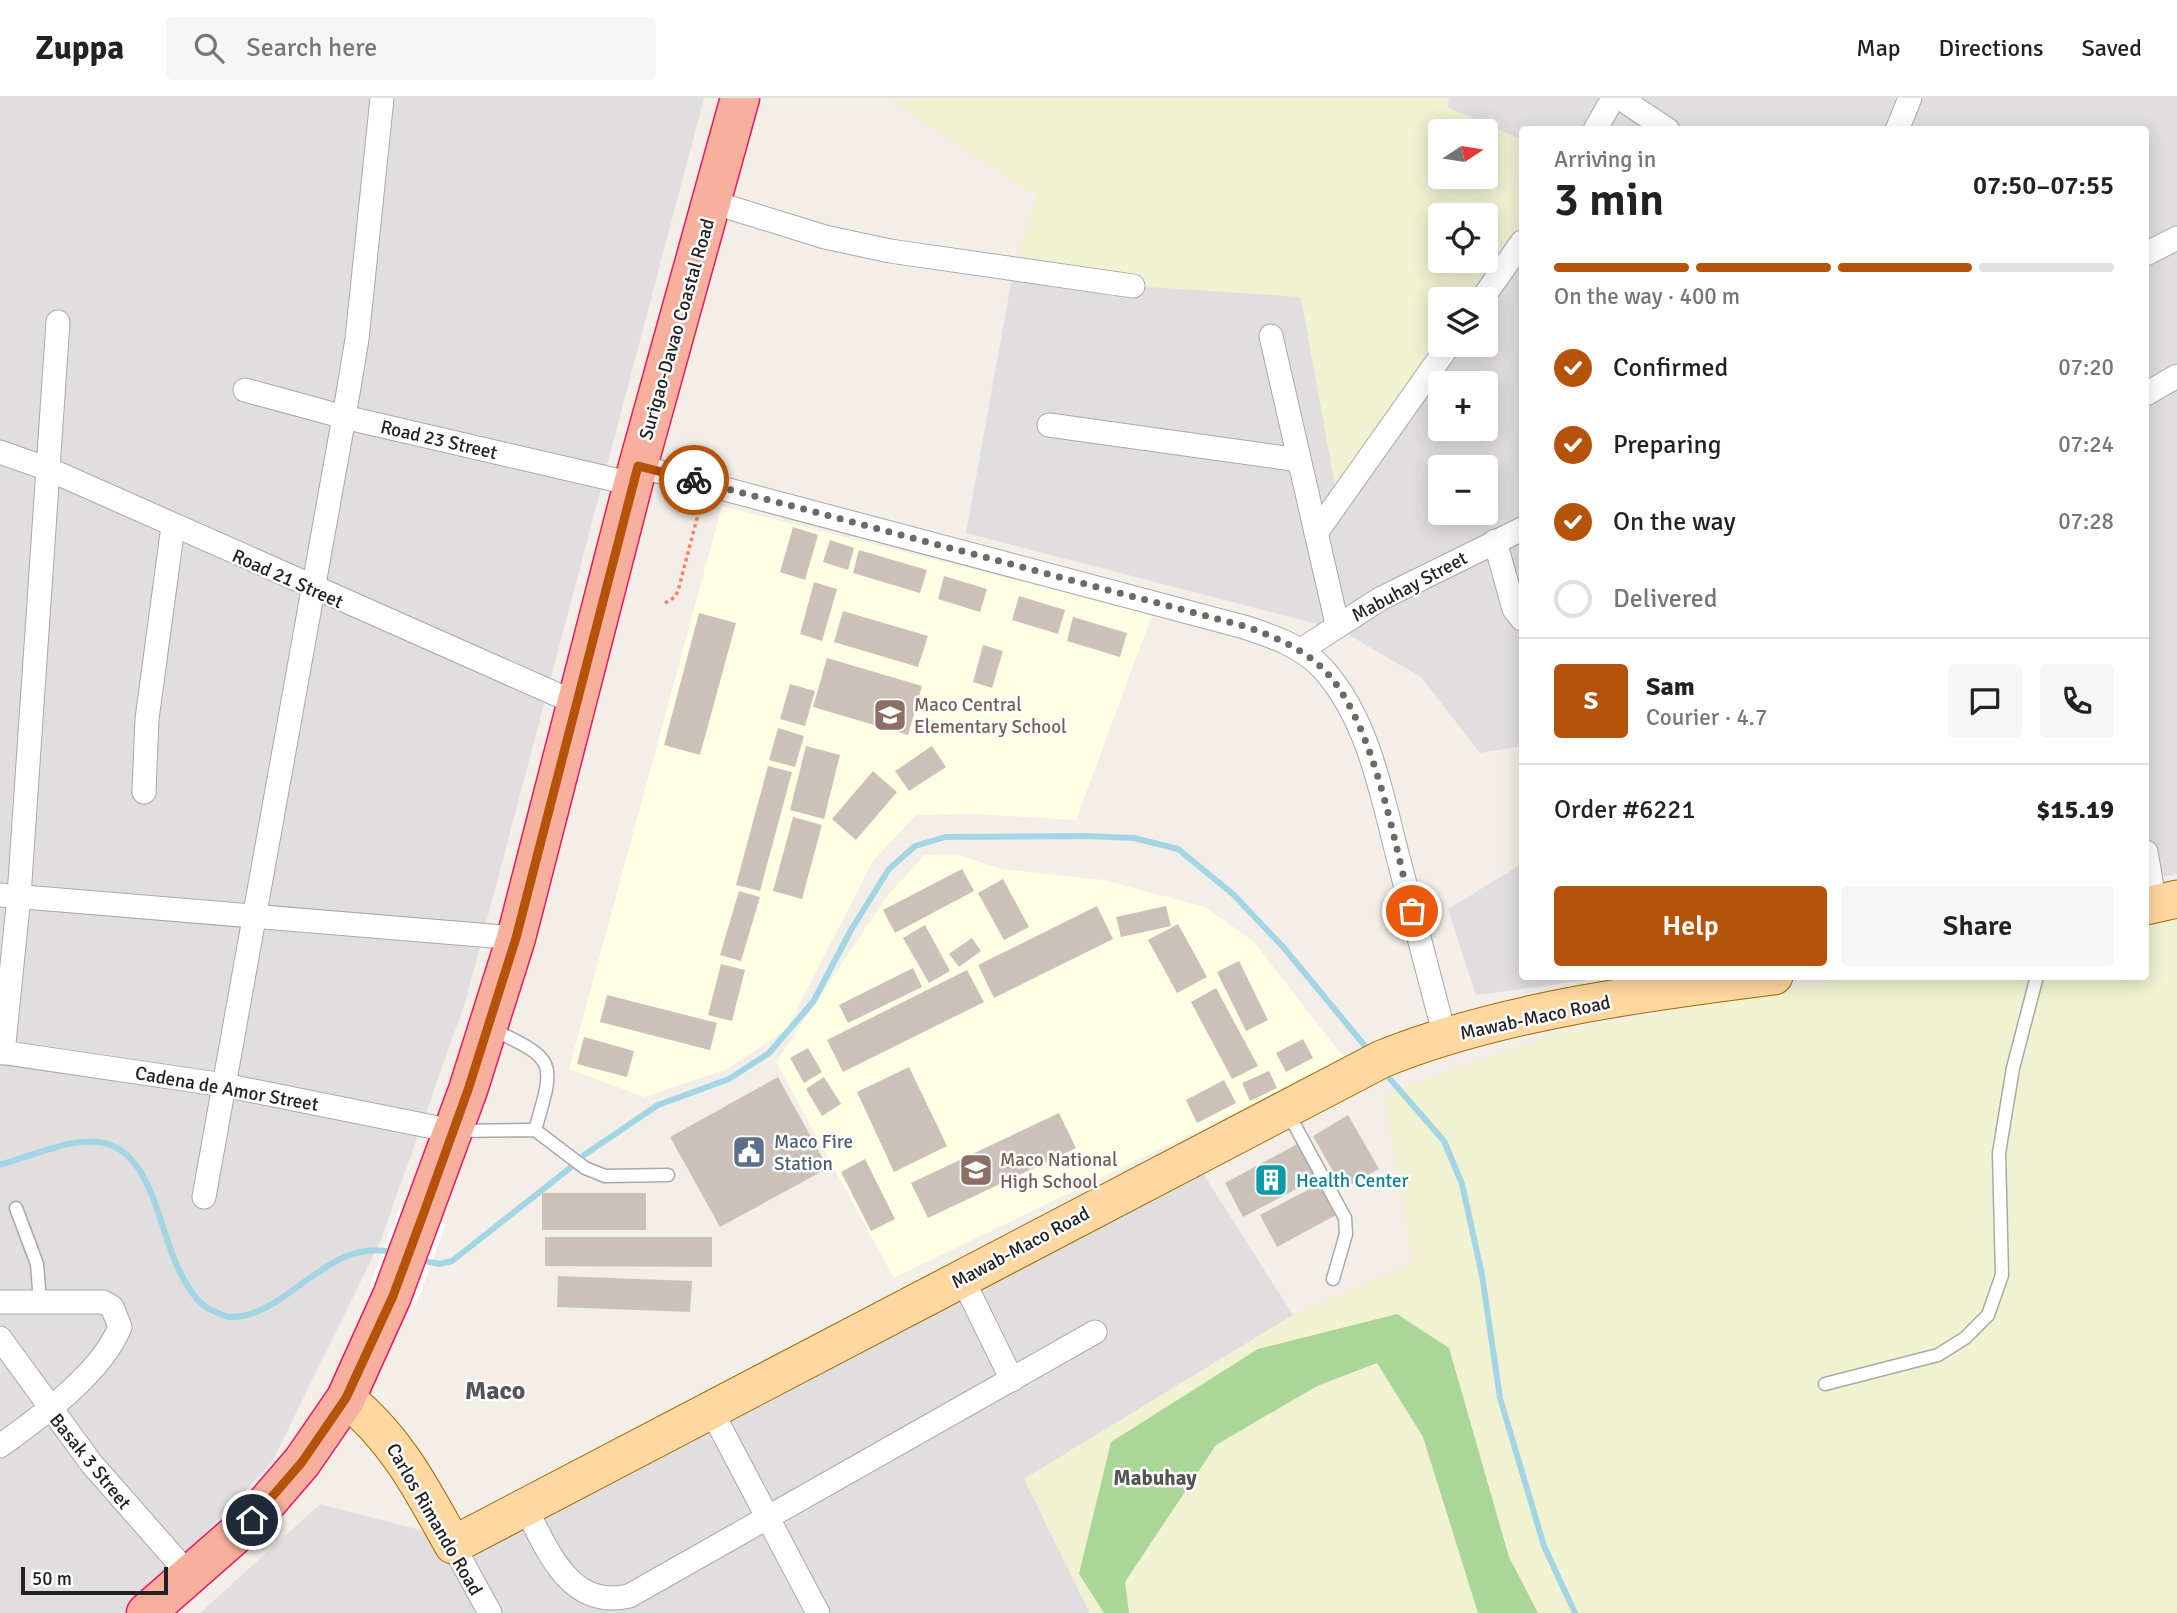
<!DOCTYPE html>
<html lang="en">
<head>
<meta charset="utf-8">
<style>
  body { margin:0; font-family:Signika,sans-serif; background:#f6f6f6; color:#222; height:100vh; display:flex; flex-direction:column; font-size:26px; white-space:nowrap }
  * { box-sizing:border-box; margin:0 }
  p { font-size:23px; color:#767676 }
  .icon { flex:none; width:38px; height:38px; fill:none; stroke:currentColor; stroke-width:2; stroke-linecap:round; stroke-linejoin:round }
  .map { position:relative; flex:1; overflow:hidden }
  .panel { position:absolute; left:1519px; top:28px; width:630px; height:854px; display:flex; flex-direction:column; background:#fff; border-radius:7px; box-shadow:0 4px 18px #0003 }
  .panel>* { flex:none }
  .needle { width:46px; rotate:78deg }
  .buttons { position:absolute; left:1428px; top:21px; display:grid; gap:14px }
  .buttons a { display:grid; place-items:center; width:70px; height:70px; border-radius:7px; background:#fff; box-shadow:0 4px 18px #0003; font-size:35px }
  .scale { position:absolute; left:21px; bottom:18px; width:147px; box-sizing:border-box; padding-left:7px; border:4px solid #222; border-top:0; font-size:19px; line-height:24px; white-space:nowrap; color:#222; -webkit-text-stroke:5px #fff; paint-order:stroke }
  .pin { position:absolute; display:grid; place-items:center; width:60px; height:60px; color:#fff; margin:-30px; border:4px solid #fff; border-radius:50%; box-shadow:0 2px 7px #0007 }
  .courier { position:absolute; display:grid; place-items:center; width:70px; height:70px; margin:-35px; border:5px solid #b45309; border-radius:50%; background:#fff; color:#222; box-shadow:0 2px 9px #0007 }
  .summary em { font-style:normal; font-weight:600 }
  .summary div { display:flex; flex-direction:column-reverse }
  .summary { display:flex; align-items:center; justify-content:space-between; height:119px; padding:0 35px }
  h1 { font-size:46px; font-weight:600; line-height:52px }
  .bar { display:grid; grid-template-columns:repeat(4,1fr); gap:10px 7px; align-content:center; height:84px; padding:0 35px }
  .bar i { height:9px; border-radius:5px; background:#e0e0e0 }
  .bar .selected { background:#b45309 }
  .bar p { grid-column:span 4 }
  .line { display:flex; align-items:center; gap:18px; padding:0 35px; border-top:2px solid #e0e0e0 }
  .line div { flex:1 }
  .round { display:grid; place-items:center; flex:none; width:74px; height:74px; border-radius:7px; background:#f6f6f6 }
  ol { padding:0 35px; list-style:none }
  li { display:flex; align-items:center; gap:21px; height:77px }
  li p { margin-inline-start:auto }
  li .icon { padding:7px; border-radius:50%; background:#b45309; color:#fff; stroke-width:4 }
  li:last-child { color:#767676 }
  li i { width:38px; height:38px; border:4px solid #e0e0e0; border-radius:50% }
  .action { display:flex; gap:14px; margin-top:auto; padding:14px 35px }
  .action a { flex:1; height:80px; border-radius:7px; background:#b45309; color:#fff; font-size:28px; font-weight:600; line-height:80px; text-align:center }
  .action a+a { background:#f6f6f6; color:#222 }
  header { display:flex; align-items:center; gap:42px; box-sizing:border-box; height:98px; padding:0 35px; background:#fff; border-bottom:2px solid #e0e0e0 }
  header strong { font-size:33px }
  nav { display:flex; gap:38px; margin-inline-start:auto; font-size:24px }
  .search { width:490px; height:63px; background:#f6f6f6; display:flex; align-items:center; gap:18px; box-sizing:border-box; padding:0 24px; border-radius:7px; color:#767676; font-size:26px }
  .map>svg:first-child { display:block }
  .residential { fill:#e0dede; fill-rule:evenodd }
  .education { fill:#ffffe4 }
  .farmland { fill:#f0f2d2; fill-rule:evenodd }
  .forest { fill:#aad698 }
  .pier { fill:#fff }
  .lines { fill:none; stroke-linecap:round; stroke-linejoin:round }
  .stream { stroke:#a4d5e4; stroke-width:6 }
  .building { fill:#cbc1ba }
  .service-casing { stroke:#a9a9a9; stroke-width:15 }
  .minor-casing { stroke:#a9a9a9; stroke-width:25 }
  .primary-casing { stroke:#9f6b00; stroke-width:39 }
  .trunk-casing { stroke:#ed1860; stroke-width:41 }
  .path { stroke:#ff7c6c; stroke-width:3.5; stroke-dasharray:3.5 3.5; stroke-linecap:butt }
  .service { stroke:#fff; stroke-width:12 }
  .minor { stroke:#fff; stroke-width:23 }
  .primary { stroke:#ffd7a0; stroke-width:37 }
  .trunk { stroke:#f8b09e; stroke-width:38 }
  .done { stroke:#6b6a67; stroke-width:7; stroke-dasharray:0 12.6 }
  .route { stroke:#b45309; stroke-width:9 }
  .labels { text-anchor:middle; stroke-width:5; stroke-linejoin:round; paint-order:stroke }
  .street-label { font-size:19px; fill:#222; stroke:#fff }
  .education-label { font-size:19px; fill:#785e54; stroke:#fff; text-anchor:start }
  .service-label { font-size:19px; fill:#4e5e75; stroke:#fff; text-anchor:start }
  .culture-label { font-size:19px; fill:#0d838f; stroke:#fff; text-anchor:start }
  .neighbourhood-label { font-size:21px; font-weight:bold; fill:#555; stroke:#fff }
  .district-label { font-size:26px; font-weight:bold; fill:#555; stroke:#fff }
</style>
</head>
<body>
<header>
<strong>Zuppa</strong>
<div class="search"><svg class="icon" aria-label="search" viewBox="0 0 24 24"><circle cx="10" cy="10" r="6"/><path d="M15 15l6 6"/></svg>Search here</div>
<nav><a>Map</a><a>Directions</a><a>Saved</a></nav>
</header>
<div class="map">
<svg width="2177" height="1515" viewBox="0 0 2177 1515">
  <rect width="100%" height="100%" fill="#f3efe8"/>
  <g class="residential">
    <polygon points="0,0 704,0 465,905 380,1144 272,1364 130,1515 0,1515"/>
    <polygon points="1449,0 2177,0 2177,776 2146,782 2146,32 1522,32 1522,42 1447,9"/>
    <path d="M1522,158V648L1480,655L1421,579L1340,532L966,435L1012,180L1301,198L1338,403L1456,247H1486V207ZM1440,285H1486V331H1440ZM1440,369H1486V415H1440Z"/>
    <polygon points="1522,766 1522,878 1610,879 1476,897 1448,811"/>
    <polygon points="1197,1066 1293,1217 1024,1381 1090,1515 200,1515 320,1406 447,1439"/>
  </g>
  <g class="education">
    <polygon points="722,408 1152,517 1076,722 977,716 916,717 873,763 786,932 727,971 644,999 569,971"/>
    <polygon points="956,756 1001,771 1103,782 1205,809 1253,843 1345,961 894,1180 776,964 888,797 925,757"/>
  </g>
  <g class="farmland">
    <path d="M887,0H1449L1447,9L1522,42V158L1486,201H1440V247L1338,404L1301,199L1012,180L1036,98ZM1440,33H1486V79H1440ZM1440,117H1486V163H1440Z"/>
    <polygon points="2177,819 2177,1515 1538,1515 1509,1459 1449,1250 1258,1251 1079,1476 1104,1515 1090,1515 1024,1381 1293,1217 1413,1165 1384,996 1562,934 1858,879 2146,878 2146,825"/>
    <polygon points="1377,1265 1423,1339 1478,1515 1129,1515 1125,1484 1216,1347 1317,1288"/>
  </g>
  <polygon class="forest" points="1397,1216 1449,1250 1509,1459 1538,1515 1478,1515 1423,1339 1377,1265 1317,1288 1216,1347 1125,1484 1129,1515 1104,1515 1079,1476 1111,1344 1258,1251"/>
  <polygon class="pier" points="400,1108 446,1126 416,1207 369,1189"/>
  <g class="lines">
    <g class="stream">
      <polyline points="1390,981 1444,1043 1462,1086 1482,1177 1500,1300 1544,1448 1575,1515"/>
      <polyline points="584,1057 658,1007 729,981 769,955 813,904 851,832 889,771 915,748 945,739 1086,738 1134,740 1178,751 1234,797 1284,850 1365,948"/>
      <path d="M0,1067C77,1043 125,1014 157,1111C165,1133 170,1155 181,1176C187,1188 198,1206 211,1212C217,1214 225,1219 231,1219C287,1220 329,1136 395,1155"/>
      <polyline points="419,1162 440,1166 452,1163 570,1070"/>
    </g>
  </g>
  <g class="building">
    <polygon points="793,429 818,437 805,482 780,474"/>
    <polygon points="830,442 854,450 848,472 823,464"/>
    <polygon points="859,452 927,472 920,495 853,475"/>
    <polygon points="944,478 987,491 980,514 938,501"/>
    <polygon points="814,484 837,491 822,543 800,536"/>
    <polygon points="1019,498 1065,512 1058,536 1012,522"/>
    <polygon points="843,513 928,538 918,569 834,544"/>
    <polygon points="699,515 736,525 700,657 664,647"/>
    <polygon points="1073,519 1127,535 1120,559 1067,543"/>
    <polygon points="983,547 1003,553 992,590 973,584"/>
    <polygon points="827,560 922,588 908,637 813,609"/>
    <polygon points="790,586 815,593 805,628 780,621"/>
    <polygon points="778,630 804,638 795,669 769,662"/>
    <polygon points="806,648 840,657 824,721 790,712"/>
    <polygon points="932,648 946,669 909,693 895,673"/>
    <polygon points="768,668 792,674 760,793 736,787"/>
    <polygon points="873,673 897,694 856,742 832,721"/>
    <polygon points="793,719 822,727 802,801 773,793"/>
    <polygon points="962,771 974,793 895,835 883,812"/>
    <polygon points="1003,781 1029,829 1004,842 978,795"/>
    <polygon points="739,793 760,799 741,863 720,857"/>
    <polygon points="1097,808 1113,841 994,900 978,867"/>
    <polygon points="1166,808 1171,828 1121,839 1116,819"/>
    <polygon points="1178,826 1207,879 1177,895 1148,842"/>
    <polygon points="925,827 950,873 929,885 903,840"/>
    <polygon points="972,840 981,853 959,869 949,856"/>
    <polygon points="1239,863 1268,922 1246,933 1217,874"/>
    <polygon points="721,866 745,872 732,923 708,917"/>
    <polygon points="913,870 922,889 848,925 839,907"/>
    <polygon points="967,872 984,904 843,974 827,942"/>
    <polygon points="1216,890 1258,968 1232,981 1191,904"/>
    <polygon points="607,897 717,925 710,952 600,924"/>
    <polygon points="584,939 634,953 627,979 577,966"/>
    <polygon points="1303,941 1313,960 1286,974 1276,955"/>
    <polygon points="808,950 822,974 804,985 790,960"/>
    <polygon points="909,969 947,1048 894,1074 857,994"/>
    <polygon points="1269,973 1277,990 1250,1003 1242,985"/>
    <polygon points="778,979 828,1070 720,1129 670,1039"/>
    <polygon points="824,979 841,1006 822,1018 806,991"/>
    <polygon points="1224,982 1236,1005 1197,1025 1186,1002"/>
    <polygon points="1059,1015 1076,1050 928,1120 911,1085"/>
    <polygon points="1348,1017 1379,1071 1343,1091 1313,1038"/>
    <polygon points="1299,1045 1317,1080 1243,1119 1225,1085"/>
    <polygon points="865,1061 895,1121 871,1133 841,1074"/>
    <polygon points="1319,1086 1336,1117 1277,1149 1260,1117"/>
    <rect x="542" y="1095" width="104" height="37"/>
    <polygon points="545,1139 712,1139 712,1169 545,1168"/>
    <polygon points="558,1178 692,1183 690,1214 557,1209"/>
  </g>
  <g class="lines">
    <defs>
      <g id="service">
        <path d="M490,930C556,962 556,961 535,1032"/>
        <polyline points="1287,1013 1345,1120 1346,1136 1333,1181"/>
        <polyline points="457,1033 535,1032 585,1070 605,1078 668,1077"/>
        <polyline points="16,1110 37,1166 40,1203"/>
        <polyline points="1825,1286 1938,1257 1965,1240 1988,1217 2002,1177 1999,1055 2013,970 2037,878"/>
      </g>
      <g id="minor">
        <polyline points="1620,0 1668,32"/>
        <polyline points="1595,32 1613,0"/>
        <polyline points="1897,32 1910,0"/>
        <polyline points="712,104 825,139 890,153 1133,188"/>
        <polyline points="2146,156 2177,140"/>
        <polyline points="1482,201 1522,144"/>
        <polyline points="1271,238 1337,526"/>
        <polyline points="245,292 344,319 633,386"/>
        <polyline points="2146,296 2177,278"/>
        <polyline points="1049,327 1299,362"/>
        <polyline points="0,354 48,371 576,605"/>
        <path d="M638,368L1244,529C1272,538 1302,548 1323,571C1369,622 1382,698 1399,763C1414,822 1430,880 1445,939"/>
        <polyline points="1316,435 1449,247"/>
        <polyline points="1495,443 1514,511 1522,521"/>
        <polyline points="1301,552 1380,501 1522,431"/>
        <polyline points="144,694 147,621 173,428"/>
        <polyline points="2146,754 2155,806"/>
        <polyline points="0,797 516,840"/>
        <polyline points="0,954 224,987 453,1033"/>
        <polyline points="3,955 19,798 58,224"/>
        <polyline points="204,1099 344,319 357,241 382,0"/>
        <polyline points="962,1180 1012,1282"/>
        <path d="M0,1204H103L112,1209L120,1229C101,1276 40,1319 0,1348"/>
        <polyline points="0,1240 91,1365 191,1479"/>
        <polyline points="711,1312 818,1515"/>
        <path d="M525,1409C548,1453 570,1512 629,1498L1095,1234"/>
        <polyline points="453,1447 490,1515"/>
      </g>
      <g id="primary">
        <polyline points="2146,808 2177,801"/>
        <path d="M346,1300C398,1343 421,1390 453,1447L1382,961C1501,913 1647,894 1774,878"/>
      </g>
      <polyline id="trunk" points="146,1515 252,1422 302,1364 346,1300 392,1198 468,992 516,840 633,386 740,0"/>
    </defs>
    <use href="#service" class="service-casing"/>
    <use href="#minor" class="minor-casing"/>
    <use href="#primary" class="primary-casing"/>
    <use href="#trunk" class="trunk-casing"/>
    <polyline class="path" points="665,505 675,499 678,493 701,405"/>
    <use href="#service" class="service"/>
    <use href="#minor" class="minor"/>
    <use href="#primary" class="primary"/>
    <use href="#trunk" class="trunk"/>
  </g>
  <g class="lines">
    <path class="done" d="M694,382L1244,528C1272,538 1298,548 1320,568C1373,616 1394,745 1412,813"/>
    <polyline class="route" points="252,1422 302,1364 346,1300 393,1198 423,1117 468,992 516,840 638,368 694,382"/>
  </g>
  <defs>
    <symbol id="school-square" viewBox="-11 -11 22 22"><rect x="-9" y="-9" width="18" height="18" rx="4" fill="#8d6e63" stroke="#fff"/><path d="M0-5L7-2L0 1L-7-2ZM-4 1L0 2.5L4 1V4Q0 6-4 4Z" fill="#fff"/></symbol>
    <symbol id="civic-square" viewBox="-11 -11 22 22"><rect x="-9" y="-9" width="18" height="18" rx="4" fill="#5c6f8a" stroke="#fff"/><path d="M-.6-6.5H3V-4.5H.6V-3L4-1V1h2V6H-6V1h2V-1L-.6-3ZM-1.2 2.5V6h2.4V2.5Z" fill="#fff"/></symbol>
    <symbol id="building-square" viewBox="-11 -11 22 22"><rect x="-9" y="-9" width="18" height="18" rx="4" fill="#0f9aa8" stroke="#fff"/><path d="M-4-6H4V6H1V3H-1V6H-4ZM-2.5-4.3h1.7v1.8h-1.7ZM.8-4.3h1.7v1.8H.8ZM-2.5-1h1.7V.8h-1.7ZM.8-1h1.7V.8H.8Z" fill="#fff"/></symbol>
  </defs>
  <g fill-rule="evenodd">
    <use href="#school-square" x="871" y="598" width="38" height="38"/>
    <use href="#civic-square" x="730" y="1035" width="38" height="38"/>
    <use href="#school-square" x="957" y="1053" width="38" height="38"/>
    <use href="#building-square" x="1252" y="1063" width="38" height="38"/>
  </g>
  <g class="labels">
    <g class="street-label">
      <text transform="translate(676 231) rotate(-74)" y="7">Surigao-Davao Coastal Road</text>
      <text transform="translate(439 341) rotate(13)" y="7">Road 23 Street</text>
      <text transform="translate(288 480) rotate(24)" y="7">Road 21 Street</text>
      <text transform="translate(1409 488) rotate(-28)" y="7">Mabuhay Street</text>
      <text transform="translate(1535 919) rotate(-12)" y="7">Mawab-Maco Road</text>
      <text transform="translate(227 990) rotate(10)" y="7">Cadena de Amor Street</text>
      <text transform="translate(1020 1149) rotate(-28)" y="7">Mawab-Maco Road</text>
      <text transform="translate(91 1363) rotate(51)" y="7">Basak 3 Street</text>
      <text transform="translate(435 1421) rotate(60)" y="7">Carlos Rimando Road</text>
    </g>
    <g class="education-label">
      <text x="914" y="613">Maco Central<tspan x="914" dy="22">Elementary School</tspan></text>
      <text x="1000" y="1068">Maco National<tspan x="1000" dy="22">High School</tspan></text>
    </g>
    <g class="service-label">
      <text x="774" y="1050">Maco Fire<tspan x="774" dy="22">Station</tspan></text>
    </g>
    <g class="culture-label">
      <text x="1296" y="1089">Health Center</text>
    </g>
    <g class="neighbourhood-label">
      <text x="1155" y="1387">Mabuhay</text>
    </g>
    <g class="district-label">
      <text x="495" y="1301">Maco</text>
    </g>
  </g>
</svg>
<div class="buttons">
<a><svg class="needle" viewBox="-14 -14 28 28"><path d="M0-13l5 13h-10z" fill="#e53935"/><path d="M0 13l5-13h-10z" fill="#767676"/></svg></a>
<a><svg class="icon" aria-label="locate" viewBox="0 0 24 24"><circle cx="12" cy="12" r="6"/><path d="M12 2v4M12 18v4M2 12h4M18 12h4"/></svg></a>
<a><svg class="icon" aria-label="layers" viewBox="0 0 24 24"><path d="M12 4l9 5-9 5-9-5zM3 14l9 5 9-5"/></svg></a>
<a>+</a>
<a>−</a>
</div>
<div class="scale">50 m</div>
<div class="pin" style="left:1412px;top:813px;background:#ea580c"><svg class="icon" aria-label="bag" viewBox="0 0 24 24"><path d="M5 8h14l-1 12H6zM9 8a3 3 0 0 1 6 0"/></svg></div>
<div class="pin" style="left:252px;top:1422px;background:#1f2937"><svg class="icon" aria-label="home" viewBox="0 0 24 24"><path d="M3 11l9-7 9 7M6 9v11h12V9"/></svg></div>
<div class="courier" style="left:694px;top:382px"><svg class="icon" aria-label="bike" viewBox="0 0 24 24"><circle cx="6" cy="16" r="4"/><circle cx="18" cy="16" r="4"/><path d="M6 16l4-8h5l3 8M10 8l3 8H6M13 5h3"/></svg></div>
<section class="panel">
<div class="summary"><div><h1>3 min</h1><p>Arriving in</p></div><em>07:50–07:55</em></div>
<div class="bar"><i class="selected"></i><i class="selected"></i><i class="selected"></i><i></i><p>On the way · 400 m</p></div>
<ol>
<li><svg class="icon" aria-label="check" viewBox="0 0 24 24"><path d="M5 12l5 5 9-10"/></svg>Confirmed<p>07:20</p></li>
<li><svg class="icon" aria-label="check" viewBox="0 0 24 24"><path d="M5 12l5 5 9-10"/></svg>Preparing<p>07:24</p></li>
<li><svg class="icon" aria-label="check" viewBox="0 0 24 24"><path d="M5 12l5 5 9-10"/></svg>On the way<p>07:28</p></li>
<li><i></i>Delivered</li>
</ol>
<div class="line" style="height:126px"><b class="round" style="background:#b45309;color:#fff">S</b><div><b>Sam</b><p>Courier · 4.7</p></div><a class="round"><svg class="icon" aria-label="chat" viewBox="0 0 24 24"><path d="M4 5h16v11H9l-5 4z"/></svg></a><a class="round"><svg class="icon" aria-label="phone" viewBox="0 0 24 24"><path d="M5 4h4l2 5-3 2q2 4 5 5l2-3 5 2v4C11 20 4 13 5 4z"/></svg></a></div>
<div class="line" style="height:91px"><div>Order #6221</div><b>$15.19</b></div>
<div class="action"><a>Help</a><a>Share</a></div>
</section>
</div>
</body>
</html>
